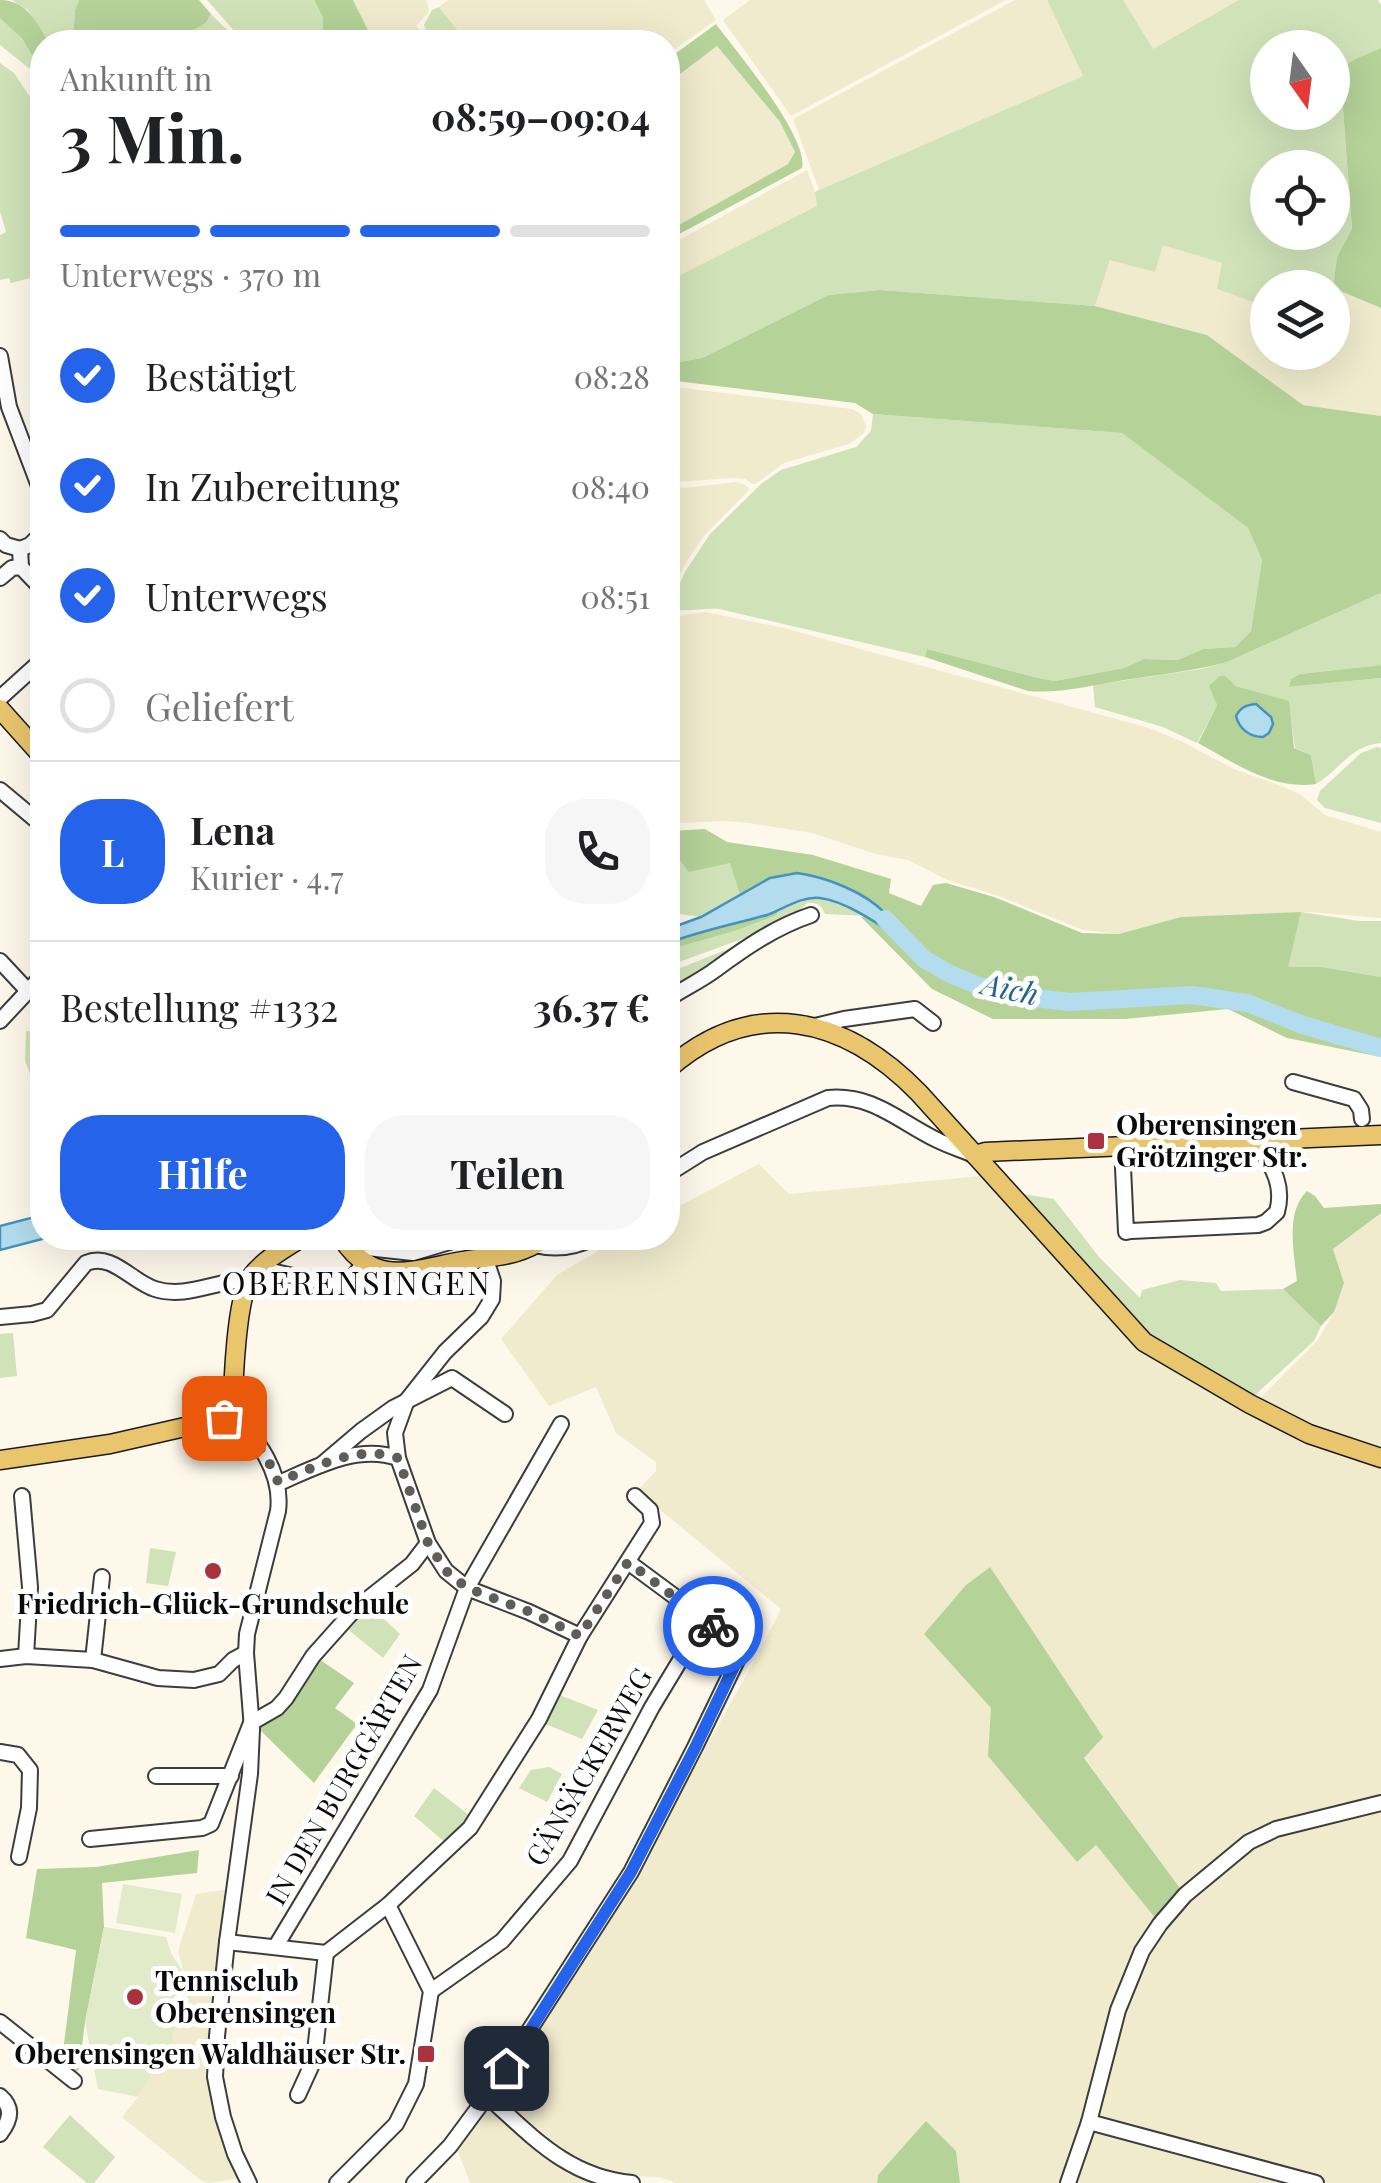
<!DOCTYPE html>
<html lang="de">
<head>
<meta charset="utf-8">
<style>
  body { margin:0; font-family:"Playfair Display",serif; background:#f6f6f6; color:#202124; height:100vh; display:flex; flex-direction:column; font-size:38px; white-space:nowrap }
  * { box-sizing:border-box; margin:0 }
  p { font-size:32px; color:#757577 }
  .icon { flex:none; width:55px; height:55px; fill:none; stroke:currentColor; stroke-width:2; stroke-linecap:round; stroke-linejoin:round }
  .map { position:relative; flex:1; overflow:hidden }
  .sheet { position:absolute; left:30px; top:30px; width:650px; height:1220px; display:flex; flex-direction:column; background:#fff; border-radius:40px; box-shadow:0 10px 40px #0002 }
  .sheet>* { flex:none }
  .needle { width:65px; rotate:166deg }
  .fabs { position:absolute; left:1250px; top:30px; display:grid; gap:20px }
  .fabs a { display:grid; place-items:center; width:100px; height:100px; border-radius:50%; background:#fff; box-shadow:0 10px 40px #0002; font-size:50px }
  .pin { position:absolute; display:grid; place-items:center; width:85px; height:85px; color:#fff; margin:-42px; border-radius:20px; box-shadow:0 5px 15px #0006 }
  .courier { position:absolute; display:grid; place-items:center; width:100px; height:100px; margin:-50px; border:8px solid #2563eb; border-radius:50%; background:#fff; color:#222; box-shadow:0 2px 12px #0007 }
  .overview em { font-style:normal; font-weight:700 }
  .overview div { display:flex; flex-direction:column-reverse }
  .overview { display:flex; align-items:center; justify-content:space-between; height:170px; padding:0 30px }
  h1 { font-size:65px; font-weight:700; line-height:75px }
  .bar { display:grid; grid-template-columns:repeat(4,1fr); gap:15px 10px; align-content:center; height:120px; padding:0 30px }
  .bar i { height:12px; border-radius:8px; background:#e0e0e0 }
  .bar .on { background:#2563eb }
  .bar p { grid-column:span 4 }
  .line { display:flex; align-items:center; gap:25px; padding:0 30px; border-top:2px solid #e0e0e0 }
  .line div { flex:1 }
  .round { display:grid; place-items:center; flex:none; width:105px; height:105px; border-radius:40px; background:#f6f6f6 }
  ol { padding:0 30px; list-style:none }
  li { display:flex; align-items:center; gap:30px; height:110px }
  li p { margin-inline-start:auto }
  li .icon { padding:10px; border-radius:50%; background:#2563eb; color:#fff; stroke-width:4 }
  li:last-child { color:#757577 }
  li i { width:55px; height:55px; border:5px solid #e0e0e0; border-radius:50% }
  .button { display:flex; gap:20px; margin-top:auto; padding:20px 30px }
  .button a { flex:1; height:115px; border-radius:40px; background:#2563eb; color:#fff; font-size:40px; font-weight:700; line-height:115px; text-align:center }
  .button a+a { background:#f6f6f6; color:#202124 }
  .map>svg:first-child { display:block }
  .farmland { fill:#f0ebcd }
  .green { fill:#d0e3b8; fill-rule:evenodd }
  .forest { fill:#b5d299 }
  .pitch { fill:#e1ebc9 }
  .water { fill:#b4dcef; stroke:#4393bd; stroke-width:2.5 }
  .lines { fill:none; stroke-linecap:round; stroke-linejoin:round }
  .river { stroke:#b4dcef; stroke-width:18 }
  .minor-casing { stroke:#3d3d3d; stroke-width:18 }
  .major-casing { stroke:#1b1b1b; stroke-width:21 }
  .minor { stroke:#fff; stroke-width:14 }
  .major { stroke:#e9c56d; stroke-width:18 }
  .done { stroke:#5f5d58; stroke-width:10; stroke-dasharray:0 18 }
  .route { stroke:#2563eb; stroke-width:12 }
  .poi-dot { fill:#aa323e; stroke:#fff; stroke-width:4 }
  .labels { text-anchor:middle; stroke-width:10; stroke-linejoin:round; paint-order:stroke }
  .poi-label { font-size:28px; font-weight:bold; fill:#0a0a0a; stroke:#fff; text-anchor:start }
  .street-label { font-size:28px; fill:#0a0a0a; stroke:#fff }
  .water-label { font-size:30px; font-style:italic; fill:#22648d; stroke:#fff }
  .quarter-label { font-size:32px; letter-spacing:2.5px; fill:#0a0a0a; stroke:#fff }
</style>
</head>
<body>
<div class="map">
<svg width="1381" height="2183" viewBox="0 0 1381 2183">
  <rect width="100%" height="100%" fill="#fdf8ea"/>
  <g class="farmland">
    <polygon points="353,0 426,0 429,9 428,13 416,26 430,42 374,42"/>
    <polygon points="448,0 704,0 716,20 668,54 668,42 467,42 439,7"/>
    <polygon points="750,0 1006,0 791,116 723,20"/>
    <polygon points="1015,0 1047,0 1083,76 819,190 793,119"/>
    <polygon points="1122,0 1243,0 1153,51"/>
    <polygon points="716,45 780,122 795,152 788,164 668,231 668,83"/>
    <polygon points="807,170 815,192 817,206 668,281 668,246"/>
    <polygon points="1162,244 1223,263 1218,289 1267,307 1268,352 1332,352 1333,288 1381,308 1381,416 1303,405 1207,335 1095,306 1110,260"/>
    <polygon points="668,386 852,409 861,414 866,426 864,433 849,444 784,463 756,484 752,484 745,479 733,478 675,482 668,481"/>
    <polygon points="736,482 745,485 749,488 748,491 704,536 687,561 668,596 668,485 684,488"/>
    <polygon points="705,612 784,628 1149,728 1181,741 1234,769 1284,787 1301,795 1325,815 1381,832 1381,918 1309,912 1181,917 1119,934 1083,930 996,895 947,880 908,860 875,854 812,833 749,823 725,821 679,823 668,826 668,706 676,704 674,669 677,637 674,619 682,615"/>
    <polygon points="759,1164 789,1194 981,1176 1144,1347 1381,1462 1381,1800 1274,1828 1185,1895 1084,1757 990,1567 966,1585 991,1708 1079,1861 1095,1844 1160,1924 1147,1943 1066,2183 960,2183 956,2151 878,2175 877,2183 676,2183 659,2177 616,2176 580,2163 495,2094 635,1872 754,1662 781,1609 637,1491 656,1471 656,1462 616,1433 596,1387 549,1406 501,1339 557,1275 620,1238 668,1238 668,1212"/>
    <polygon points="1381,1213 1381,1449 1337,1436 1259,1399 1317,1341 1334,1312 1344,1283 1333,1249"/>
    <polygon points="1381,1807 1381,2183 1070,2183 1121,2007 1146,1951 1188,1897 1240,1852 1281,1830"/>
    <polygon points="230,1889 210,2047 239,2178 209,2183 202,2181 122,2117 138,2097 172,2042 184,1973 178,1951 196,1894"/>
    <polygon points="486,2105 548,2155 608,2183 470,2183 455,2144"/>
  </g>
  <g class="green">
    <polygon points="12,0 79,0 75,10 73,42 49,42 28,10"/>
    <polygon points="207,0 314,0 323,18 323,42 244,42"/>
    <path d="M1047,0H1123L1153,49L1239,0H1378L1381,5V48L1355,59L1340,70L1352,230L1337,257L1333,290L1332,288H1268L1267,307L1217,289L1222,263L1163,245L1155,272L1110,260L1095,306L880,290L828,295L702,358L668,364V281L817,206L815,192L819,190L1083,76ZM1268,48H1332V112H1268ZM1268,168H1332V232H1268Z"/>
    <polygon points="439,7 467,42 436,42 426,31 424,25 432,10"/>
    <polygon points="211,14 239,42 172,42 206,23"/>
    <path d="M0,18C20,37 42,56 42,85L30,69L0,45Z"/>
    <polygon points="0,63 14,73 42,115 42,275 11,283 9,278 0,280 0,235 6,232 0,211"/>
    <path d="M873,414L1122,433L1248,528L1262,560L1251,631L1235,647L1203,649L1179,660L1144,659L1124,668L1055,681L1038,678L927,649L925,657L719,609C704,608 679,613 669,608L685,572L710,534L761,484L781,470L856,447L871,431Z"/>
    <path d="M1381,593V665L1300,674L1291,679L1290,687L1381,678V743C1350,746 1341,769 1316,784L1311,755L1295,748L1288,701L1236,686L1225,677L1214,697L1217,705L1197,743L1163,727L1095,707L1093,685L1201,669L1227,662Z"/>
    <polygon points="1377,747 1381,748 1381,823 1325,808 1317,800 1320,791 1361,753"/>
    <polygon points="671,831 679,859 730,862 740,895 701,917 680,914 669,891 674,909 668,912 668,832"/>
    <path d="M810,898H823L867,916L825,914C821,904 818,903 807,903L793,917L772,928L668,966V950L735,931L777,915V911Z"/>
    <polygon points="1301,912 1359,921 1381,921 1381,977 1322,967 1287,967"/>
    <polygon points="757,937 668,994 668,970 683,967"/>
    <polygon points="42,1029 42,1083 31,1077 25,1060 26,1031 37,1032"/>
    <polygon points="1023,1194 1054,1199 1099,1257 1140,1298 1142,1290 1180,1280 1216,1283 1221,1291 1283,1289 1321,1326 1314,1341 1254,1396 1151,1337 1120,1305"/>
    <polygon points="13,1333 17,1376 0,1378 0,1334"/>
    <polygon points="150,1548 176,1552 168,1586 146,1583"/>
    <polygon points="368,1604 400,1634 383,1658 345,1627"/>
    <polygon points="557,1694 598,1710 582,1739 543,1723"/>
    <polygon points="549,1767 562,1774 547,1802 519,1788 531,1770"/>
    <polygon points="434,1788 469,1815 446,1843 414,1816"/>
    <polygon points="70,2115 115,2157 94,2183 87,2183 43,2147"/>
  </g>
  <g class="forest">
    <path d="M0,0C27,0 36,22 49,42H42V70L22,39L0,18Z"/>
    <polygon points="79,0 199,0 211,14 206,23 172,42 73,42 75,10"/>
    <polygon points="314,0 353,0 374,42 323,42 323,18"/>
    <path d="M716,24C736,51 809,137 802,168L668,240V231L788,164L795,152L780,122L717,46L668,83V59Z"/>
    <polygon points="1381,48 1381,308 1333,288 1337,257 1352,229 1340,69 1355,59"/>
    <path d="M880,290L1095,306L1207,335L1303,405L1381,416V593L1227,662C1193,671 1158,675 1124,680C1093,685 1059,694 1028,691L925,657L927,649L1038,678L1055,681L1124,668L1144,659L1178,660L1203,649L1235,647L1251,631L1262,560L1248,528L1122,433L873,414L855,403L668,380V364L702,358L828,295Z"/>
    <polygon points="1381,665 1381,678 1289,687 1291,679 1300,674"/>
    <path d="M1220,676H1225L1236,686L1289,701L1294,748L1311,755L1316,784C1274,791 1233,762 1198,743L1217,705L1209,686Z"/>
    <path d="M705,829L727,842L813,855L891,879L889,893L921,906L933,885L946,883L994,897L1082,933L1119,934L1181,917L1301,912L1288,967H1322L1381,977V1057L1287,1038L1228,1009L1125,1019H993L932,989L861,917L867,916L898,937C862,906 820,856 768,879C758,883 749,890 740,895L730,863L689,872L679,859L671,831Z"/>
    <polygon points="777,911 777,915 735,931 668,950 668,943 672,941 714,927"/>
    <path d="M1307,1191L1315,1196L1324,1208L1381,1204V1213L1333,1249L1344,1283L1334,1312L1321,1326L1283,1289L1297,1281C1294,1253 1285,1212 1307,1191Z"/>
    <polygon points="990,1567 1103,1737 1084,1758 1185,1895 1160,1924 1096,1845 1077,1862 988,1756 991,1708 924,1634 966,1585"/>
    <polygon points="319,1659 354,1683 335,1708 357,1724 314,1783 258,1728 264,1718"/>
    <polygon points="199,1850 197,1873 102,1883 104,1927 85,2022 79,2069 73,2076 61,2067 76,1950 26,1938 37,1869 96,1867"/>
    <polygon points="926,2121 956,2151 960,2183 877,2183 878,2175"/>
  </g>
  <g class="pitch">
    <polygon points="123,1884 182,1894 175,1933 116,1923"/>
    <polygon points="104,1927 166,1937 171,1953 184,1973 172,2042 138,2097 98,2089 85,2022"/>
  </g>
  <g class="water">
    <path d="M1256,704L1271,717L1273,724L1269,733L1263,737C1250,737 1239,729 1236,716C1241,707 1246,705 1256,704Z"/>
    <path d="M797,873C826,877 865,892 886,914C892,919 896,927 901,934L898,937C877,923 845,901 820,898C801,896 784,909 767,915C734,924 700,931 668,943V929L701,917L770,878Z"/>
    <polygon points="42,1215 42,1238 46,1238 0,1250 0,1226"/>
  </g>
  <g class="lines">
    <polyline class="river" points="885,919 924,959 950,974 979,986 1034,998 1070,1002 1192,995 1247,1003 1303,1025 1381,1048"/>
    <defs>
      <g id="minor">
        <polyline points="0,356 9,407 42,494"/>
        <polyline points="0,539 6,545 20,549 21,567 42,589"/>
        <polyline points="20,549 30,545 42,533"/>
        <polyline points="0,578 12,568 21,567"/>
        <polyline points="0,698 42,660"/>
        <polyline points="0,790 42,825"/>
        <polyline points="0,961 28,991"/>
        <path d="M668,999C683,989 700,981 715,970C745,948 775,927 811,915"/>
        <polyline points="0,1021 42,976"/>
        <polyline points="815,1026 844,1019 915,1009 933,1023"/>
        <polyline points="1293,1082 1354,1099 1361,1110 1362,1119"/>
        <path d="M1122,1146L1126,1232L1131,1231L1258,1225L1266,1222L1277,1212C1285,1183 1270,1164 1256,1140"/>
        <path d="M668,1174L703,1152L828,1098C873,1094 898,1121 937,1140C949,1146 962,1150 974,1155"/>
        <polyline points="480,1242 493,1281 492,1299 481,1317 445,1352 407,1400 395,1433 398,1458 428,1543 446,1571 467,1588 529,1612 580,1636"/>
        <path d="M535,1245C555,1250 574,1248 593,1238"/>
        <polyline points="352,1251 367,1248 413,1253 463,1238"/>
        <path d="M276,1272C295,1276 337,1289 353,1277C355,1275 362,1265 364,1263"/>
        <path d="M0,1317L32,1314L47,1310L86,1263C112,1252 132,1282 155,1289C187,1299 216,1280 248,1280"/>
        <path d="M231,1414C258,1438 283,1474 278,1511L247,1634L246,1653L252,1729L250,1774L227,1942L217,2036L215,2077L223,2117L235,2154L249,2183"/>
        <polyline points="321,1465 361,1431 393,1408 452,1378 505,1414"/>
        <path d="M279,1483C316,1467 357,1444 398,1458"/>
        <polyline points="22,1496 30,1587 26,1656"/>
        <polyline points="0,1659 26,1656 93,1660 158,1678 194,1680 219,1674 233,1660 246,1653"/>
        <polyline points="93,1660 102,1577"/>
        <polyline points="0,1752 18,1755 30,1770 29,1808 19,1857"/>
        <polyline points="156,1776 231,1776"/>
        <polyline points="90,1839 202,1828 211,1824 251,1723 277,1708 286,1698 313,1656 355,1609 412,1564 428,1543"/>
        <polyline points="227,1942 326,1953 388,1905 470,1828 539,1719 580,1636 652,1523 650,1510 635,1496"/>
        <polyline points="276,1946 430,1690 467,1588 561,1424"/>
        <polyline points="431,1991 502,1941 570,1861 652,1707 705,1619 628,1562"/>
        <polyline points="0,2022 74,2081"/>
        <polyline points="298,2095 314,2060 326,1953"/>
        <path d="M0,2096C14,2108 10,2121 0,2134"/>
        <path d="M487,2096C533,2137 568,2177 632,2183"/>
        <polyline points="1089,2122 1316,2183"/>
        <polyline points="337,2183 396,2124 416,2084 431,1991 388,1905"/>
        <polyline points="414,2183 450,2146 487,2096 631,1872 695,1747 741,1652 705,1619"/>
        <polyline points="1068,2183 1089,2122 1118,2010 1142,1951 1160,1924 1185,1895 1249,1842 1276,1829 1381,1803"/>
      </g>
      <g id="major">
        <polyline points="0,709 42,756"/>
        <path d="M668,1069C753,994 845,1017 919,1093L1144,1342L1250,1404L1309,1434L1381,1458"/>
        <polyline points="975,1155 985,1152 1381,1135"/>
        <path d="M342,1238C374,1289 415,1269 463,1261C497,1255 515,1258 546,1238"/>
        <path d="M0,1460L110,1444L229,1417L233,1411C233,1385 236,1297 251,1277C262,1261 285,1248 301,1238"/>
      </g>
    </defs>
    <use href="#minor" class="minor-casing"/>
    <use href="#major" class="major-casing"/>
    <use href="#minor" class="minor"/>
    <use href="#major" class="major"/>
  </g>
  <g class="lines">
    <path class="done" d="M224,1418L232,1414C251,1432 269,1458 278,1482C316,1467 357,1444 398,1458L428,1543L446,1571L467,1588L530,1612L580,1636L628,1562L713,1626"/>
    <polyline class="route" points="506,2068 631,1872 695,1748 741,1652 713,1626"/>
  </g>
  <g class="poi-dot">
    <rect x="1086" y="1131" width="20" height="20" rx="5"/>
    <circle cx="213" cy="1571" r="10"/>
    <circle cx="135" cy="1997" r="10"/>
    <rect x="416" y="2044" width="20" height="20" rx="5"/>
  </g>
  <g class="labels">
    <g class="poi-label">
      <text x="1116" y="1135">Oberensingen<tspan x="1116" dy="32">Grötzinger Str.</tspan></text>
      <text x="213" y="1614" text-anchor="middle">Friedrich-Glück-Grundschule</text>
      <text x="155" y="1991">Tennisclub<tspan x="155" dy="32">Oberensingen</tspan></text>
      <text x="406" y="2064" text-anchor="end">Oberensingen Waldhäuser Str.</text>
    </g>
    <g class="street-label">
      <text transform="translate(589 1767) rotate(-60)" y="10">GÄNSÄCKERWEG</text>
      <text transform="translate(344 1780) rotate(-60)" y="10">IN DEN BURGGÄRTEN</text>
    </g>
    <g class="water-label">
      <text transform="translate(1010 990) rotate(12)" y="10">Aich</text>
    </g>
    <g class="quarter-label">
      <text x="357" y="1295">OBERENSINGEN</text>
    </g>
  </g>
</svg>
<div class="fabs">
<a><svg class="needle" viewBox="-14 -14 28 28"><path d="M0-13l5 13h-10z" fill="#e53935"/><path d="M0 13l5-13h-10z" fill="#757577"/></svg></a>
<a><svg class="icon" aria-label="locate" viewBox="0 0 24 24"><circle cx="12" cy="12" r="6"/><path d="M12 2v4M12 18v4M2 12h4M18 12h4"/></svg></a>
<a><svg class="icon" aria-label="layers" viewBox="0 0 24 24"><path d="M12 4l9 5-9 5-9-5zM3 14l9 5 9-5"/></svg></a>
</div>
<div class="pin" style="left:224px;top:1418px;background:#ea580c"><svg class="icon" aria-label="bag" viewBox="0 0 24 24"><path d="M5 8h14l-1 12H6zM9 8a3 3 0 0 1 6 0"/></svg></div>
<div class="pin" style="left:506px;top:2068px;background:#1f2937"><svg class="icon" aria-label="home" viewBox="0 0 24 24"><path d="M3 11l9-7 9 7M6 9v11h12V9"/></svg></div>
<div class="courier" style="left:713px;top:1626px"><svg class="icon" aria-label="bike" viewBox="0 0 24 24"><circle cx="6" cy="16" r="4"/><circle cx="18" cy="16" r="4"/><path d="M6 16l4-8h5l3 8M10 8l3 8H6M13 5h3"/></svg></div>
<section class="sheet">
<div class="overview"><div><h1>3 Min.</h1><p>Ankunft in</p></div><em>08:59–09:04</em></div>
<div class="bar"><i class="on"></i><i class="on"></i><i class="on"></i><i></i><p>Unterwegs · 370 m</p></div>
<ol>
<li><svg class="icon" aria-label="check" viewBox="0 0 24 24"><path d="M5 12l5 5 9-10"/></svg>Bestätigt<p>08:28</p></li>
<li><svg class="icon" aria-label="check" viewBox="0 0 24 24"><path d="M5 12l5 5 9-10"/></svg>In Zubereitung<p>08:40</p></li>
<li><svg class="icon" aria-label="check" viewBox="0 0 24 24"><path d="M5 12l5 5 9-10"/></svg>Unterwegs<p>08:51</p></li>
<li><i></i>Geliefert</li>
</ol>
<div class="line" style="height:180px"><b class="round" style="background:#2563eb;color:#fff">L</b><div><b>Lena</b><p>Kurier · 4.7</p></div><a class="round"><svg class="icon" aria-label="phone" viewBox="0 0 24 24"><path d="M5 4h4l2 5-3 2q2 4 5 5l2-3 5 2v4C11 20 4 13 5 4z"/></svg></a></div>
<div class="line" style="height:130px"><div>Bestellung #1332</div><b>36.37 €</b></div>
<div class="button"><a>Hilfe</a><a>Teilen</a></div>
</section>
</div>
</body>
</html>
